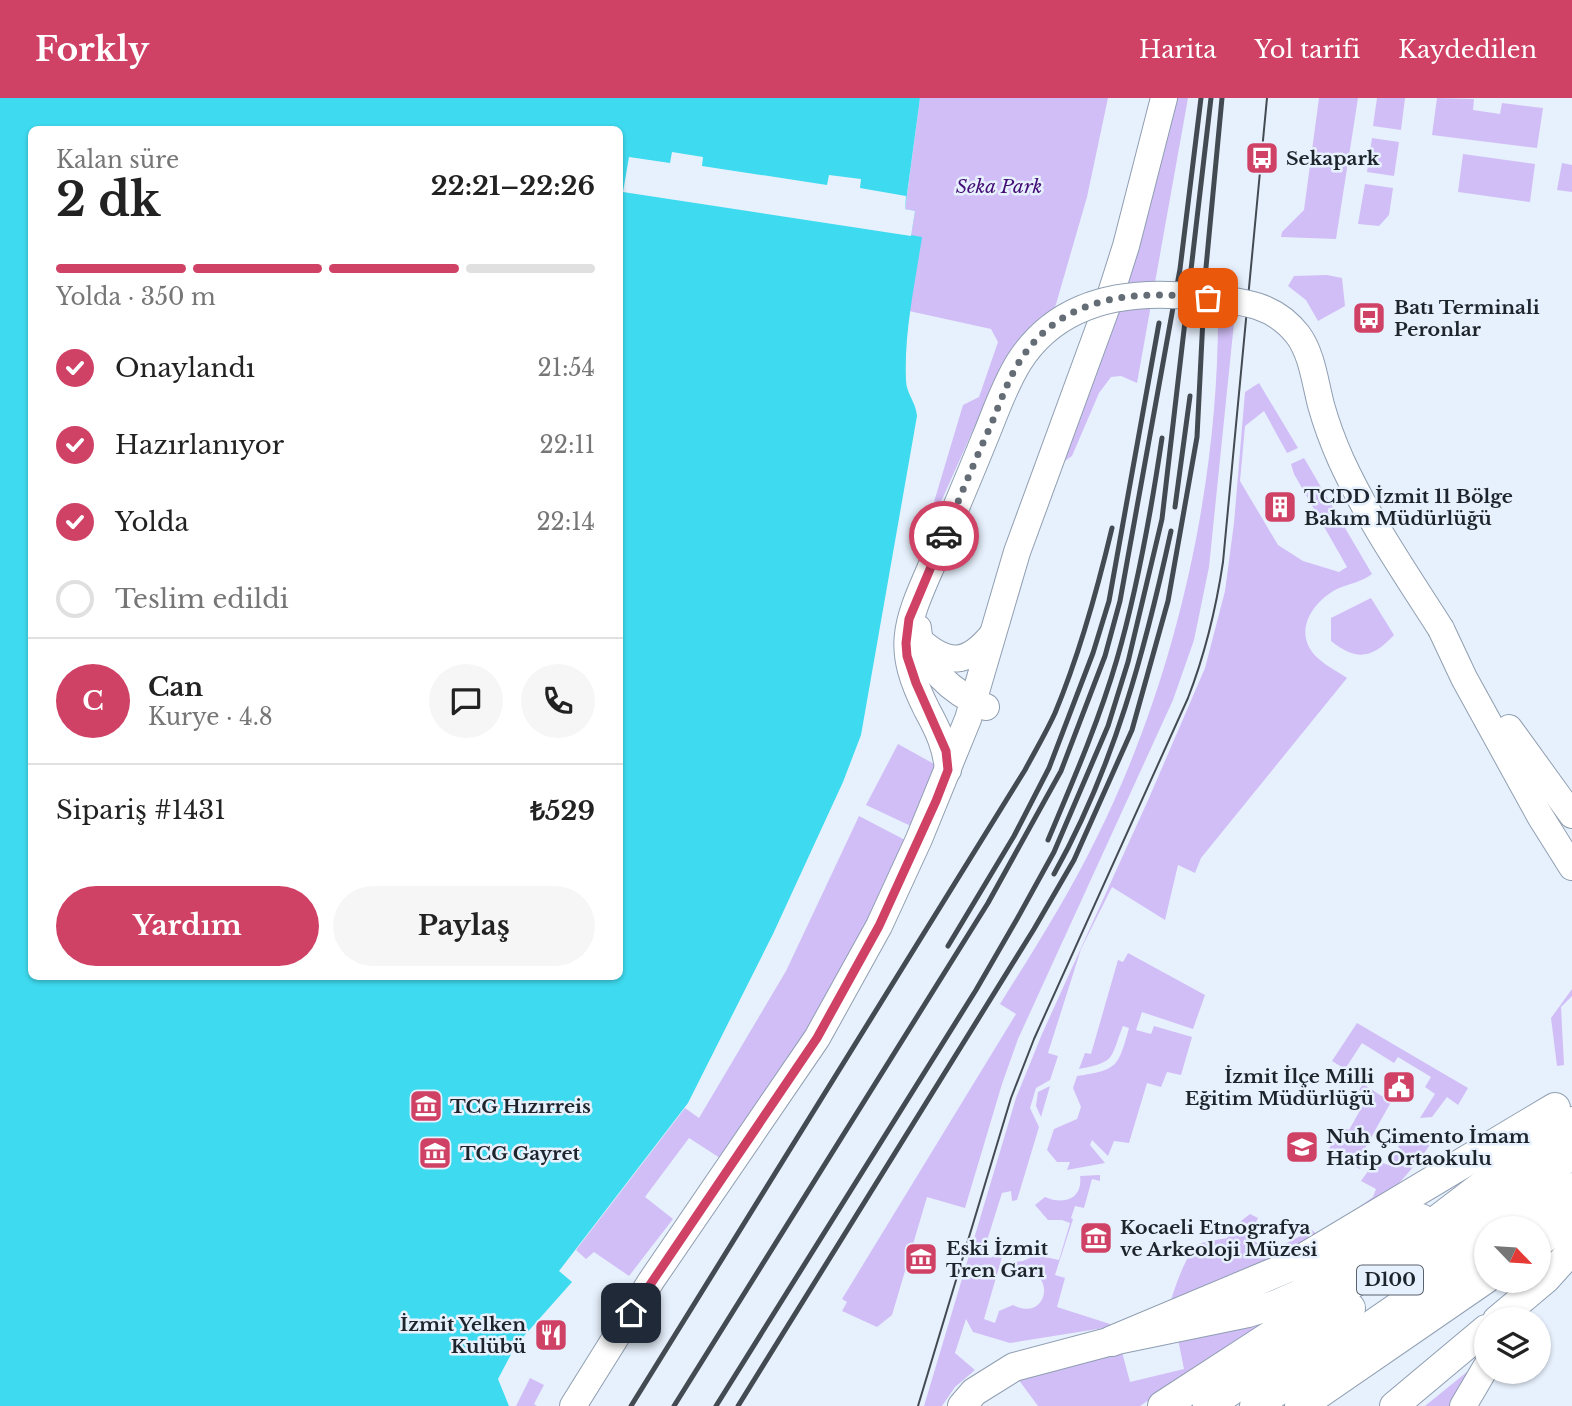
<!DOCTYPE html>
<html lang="tr">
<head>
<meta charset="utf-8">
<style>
  body { margin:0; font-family:"Libre Baskerville",serif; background:#f6f6f6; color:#222; height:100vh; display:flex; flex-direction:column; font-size:26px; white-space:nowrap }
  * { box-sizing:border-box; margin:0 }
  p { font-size:23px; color:#767676 }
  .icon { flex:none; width:38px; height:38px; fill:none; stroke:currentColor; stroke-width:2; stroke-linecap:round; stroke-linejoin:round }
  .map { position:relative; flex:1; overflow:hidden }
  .panel { position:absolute; left:28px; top:28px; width:595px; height:854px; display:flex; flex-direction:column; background:#fff; border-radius:10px; box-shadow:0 2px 5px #0004 }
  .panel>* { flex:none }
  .needle { width:46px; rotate:115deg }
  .controls { position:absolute; left:1474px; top:1118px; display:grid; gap:14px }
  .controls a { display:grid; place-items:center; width:77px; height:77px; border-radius:50%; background:#fff; box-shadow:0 2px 5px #0004; font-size:35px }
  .pin { position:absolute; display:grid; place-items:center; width:60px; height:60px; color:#fff; margin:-30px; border-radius:14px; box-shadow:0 4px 10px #0006 }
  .courier { position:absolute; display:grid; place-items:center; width:70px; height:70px; margin:-35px; border:5px solid #d04166; border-radius:50%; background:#fff; color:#222; box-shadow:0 2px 9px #0007 }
  .headline em { font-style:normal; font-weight:800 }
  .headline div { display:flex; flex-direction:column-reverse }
  .headline { display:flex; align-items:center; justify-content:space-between; height:119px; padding:0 28px }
  h1 { font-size:46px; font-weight:800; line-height:52px }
  .bar { display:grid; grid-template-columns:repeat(4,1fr); gap:10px 7px; align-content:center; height:84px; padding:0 28px }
  .bar i { height:9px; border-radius:5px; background:#e0e0e0 }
  .bar .selected { background:#d04166 }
  .bar p { grid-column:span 4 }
  .line { display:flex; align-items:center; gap:18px; padding:0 28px; border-top:2px solid #e0e0e0 }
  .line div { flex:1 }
  .round { display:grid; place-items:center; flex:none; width:74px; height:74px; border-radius:37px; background:#f6f6f6 }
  ol { padding:0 28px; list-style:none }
  li { display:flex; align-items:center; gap:21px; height:77px }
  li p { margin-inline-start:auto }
  li .icon { padding:7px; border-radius:50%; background:#d04166; color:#fff; stroke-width:4 }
  li:last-child { color:#767676 }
  li i { width:38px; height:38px; border:4px solid #e0e0e0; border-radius:50% }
  .cta { display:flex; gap:14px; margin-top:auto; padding:14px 28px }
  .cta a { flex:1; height:80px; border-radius:42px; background:#d04166; color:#fff; font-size:28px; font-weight:800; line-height:80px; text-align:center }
  .cta a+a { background:#f6f6f6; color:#222 }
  header { display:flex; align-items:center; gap:42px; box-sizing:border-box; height:98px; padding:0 35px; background:#d04166; color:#fff }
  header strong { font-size:33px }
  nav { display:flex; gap:38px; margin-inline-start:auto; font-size:24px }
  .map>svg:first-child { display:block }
  .green { fill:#d1bef7 }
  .water { fill:#3edaef; fill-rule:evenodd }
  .pier { fill:#e7f1fd }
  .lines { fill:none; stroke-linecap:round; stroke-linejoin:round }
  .secondary-casing { stroke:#8f9eb1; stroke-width:28 }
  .primary-casing { stroke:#8f9eb1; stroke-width:30 }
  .trunk-casing { stroke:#8f9eb1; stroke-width:32 }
  .secondary { stroke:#fff; stroke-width:26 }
  .primary { stroke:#fff; stroke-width:28 }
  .trunk { stroke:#fff; stroke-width:30 }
  .tram { stroke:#434a52; stroke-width:2 }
  .rail { stroke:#434a52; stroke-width:5 }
  .secondary-bridge-casing { stroke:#8f9eb1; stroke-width:28; stroke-linecap:butt }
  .secondary-bridge { stroke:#fff; stroke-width:26 }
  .done { stroke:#646c75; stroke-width:7; stroke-dasharray:0 12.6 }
  .route { stroke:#d04166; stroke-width:9 }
  .labels { text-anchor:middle; stroke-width:5; stroke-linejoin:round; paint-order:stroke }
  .shield { fill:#e7f1fd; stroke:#5a626b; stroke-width:2 }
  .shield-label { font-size:18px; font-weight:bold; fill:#1e242c }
  .poi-label { font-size:19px; font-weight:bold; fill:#1e242c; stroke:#e7f1fd; text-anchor:start }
  .park-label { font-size:19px; font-style:italic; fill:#430d75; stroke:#e7f1fd }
</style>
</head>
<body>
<header>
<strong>Forkly</strong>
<nav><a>Harita</a><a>Yol tarifi</a><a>Kaydedilen</a></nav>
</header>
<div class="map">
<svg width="1572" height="1308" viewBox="0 0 1572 1308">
  <rect width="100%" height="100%" fill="#e7f1fd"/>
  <g class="green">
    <polygon points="920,0 1108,0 1087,99 1054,213 1015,247 1002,267 940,406 934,404 963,307 979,299 998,244 991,231 909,213 921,139 911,138 905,112"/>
    <polygon points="1175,0 1188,0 1137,285 1121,278 1111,279 1099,295 1072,358 1062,365 1113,217 1157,81"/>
    <polygon points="1319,0 1358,0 1336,141 1281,139 1282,134 1304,112"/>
    <polygon points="1377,0 1405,0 1401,32 1373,28"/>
    <polygon points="1437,0 1474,1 1473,12 1500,16 1502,5 1543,10 1537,50 1432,37"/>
    <polygon points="1372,40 1399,44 1394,78 1367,74"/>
    <polygon points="1463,56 1535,66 1530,104 1458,94"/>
    <polygon points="1562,65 1572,67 1572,94 1557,92"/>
    <polygon points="1365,86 1393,90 1389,117 1379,128 1358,126"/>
    <polygon points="1327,177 1342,180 1345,208 1318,223 1306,202 1288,188 1294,178"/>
    <path d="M1218,212L1235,215L1209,469L1194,542L1173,602L1018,941L1002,986L965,1110L927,1099L892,1217L877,1229L842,1213L847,1204L842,1201L1016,916L1000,906C1034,852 1068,798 1096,741C1175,583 1219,389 1218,212Z"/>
    <path d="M1259,285L1298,350L1287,355L1264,313L1245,328L1240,383L1278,447L1303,463L1339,474L1347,469L1294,376L1291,366L1304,360L1372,476C1360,485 1350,485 1337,491C1317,501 1297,526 1309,549C1316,563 1334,571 1347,580L1201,760L1195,775L1178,767L1165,822L1112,789L1081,851L1048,955L1058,958L1050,982L1036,990L1030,1010L1039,1029L1017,1102L1012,1103L1011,1093L1002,1095L984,1152L990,1160L997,1156L1002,1159L984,1221L995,1225L999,1213L1013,1207C1050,1226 1056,1167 1020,1177L1013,1164L1023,1163L1036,1157L1059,1162L1070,1125L1062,1122H1048L1035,1107L1045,1099C1063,1107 1083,1102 1080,1078L1100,1077V1083L1092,1081L1084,1110L1075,1108L1071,1120L1073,1121L1055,1177L1065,1180L1057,1209L1110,1226V1229L1010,1245L973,1234L966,1221L955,1255L975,1272L955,1289L942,1308H924L1016,1000L1042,936L1149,700L1205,570L1225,493L1234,425L1245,294Z"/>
    <path d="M1371,500L1394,537C1372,561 1356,563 1331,543V520Z"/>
    <polygon points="898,646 936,667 913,729 866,707"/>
    <polygon points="859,718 907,743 829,898 723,1062 689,1040 645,1099 673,1121 629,1178 594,1154 586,1161 576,1152 685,1010 699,1020 786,873"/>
    <path d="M1128,855L1205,897L1193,931L1142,914L1136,932L1151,936L1154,928L1192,939L1181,977L1167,974L1161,989L1147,985L1129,1045L1114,1043L1108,1058L1092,1042L1090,1047L1105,1065L1067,1072L1070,1064H1057L1047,1052L1054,1031L1077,1021L1081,1009L1073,990L1077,978C1118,972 1118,969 1129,930L1123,928C1110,960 1117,964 1079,971L1085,955L1091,956L1118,862L1123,864Z"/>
    <polygon points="1572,891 1572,898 1561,909 1564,967 1557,968 1551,920"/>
    <polygon points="1357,925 1468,990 1458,1007 1447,999 1432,1019 1420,1020 1435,996 1425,989 1431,979 1398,959 1394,965 1362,945 1345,971 1332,963"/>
    <polygon points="1363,986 1391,1004 1363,1054 1367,1057 1360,1071 1327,1054 1341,1029 1349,1032 1368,998 1359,992"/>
    <polygon points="1050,988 1041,1019 1036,1008 1038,994"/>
    <polygon points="1404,1037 1435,1039 1421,1060 1387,1099 1337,1125 1373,1099 1376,1091 1361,1083 1376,1062 1388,1067 1394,1055 1398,1057 1402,1052 1398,1049"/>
    <path d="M1250,1116L1258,1120L1255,1126L1259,1129L1252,1142L1278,1156L1285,1146L1312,1132L1322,1141L1170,1207C1172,1196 1188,1150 1199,1146C1207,1143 1218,1142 1227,1140L1232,1130Z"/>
    <polygon points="1264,1224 1140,1308 1038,1308 1018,1281 1122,1254 1130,1284 1184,1271 1178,1241"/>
    <polygon points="1473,1269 1450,1308 1425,1308"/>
    <polygon points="530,1280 544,1287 534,1306 537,1308 516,1308"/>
  </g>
  <path class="water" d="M0,0H920L905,111L915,113L911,137L922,139C915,186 904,234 906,282C906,295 916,304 917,318L861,637L843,684L773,836L688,1005L559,1173L572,1184L516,1247L498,1281L509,1308H0ZM32,32H620V878H32Z"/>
  <polygon class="pier" points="672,54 703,59 702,68 827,87 829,77 861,81 860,90 906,98 905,111 915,113 911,138 623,94 629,59 670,65"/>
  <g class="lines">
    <defs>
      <g id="secondary">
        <path d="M931,469C905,528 896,551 927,612C938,632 946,649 948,672"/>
        <path d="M918,530C921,568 952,595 986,609"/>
        <polyline points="1441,531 1464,580 1540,718 1572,769"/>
        <path d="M919,542C948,568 967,567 992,537"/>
        <polyline points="1509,630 1572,717"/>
        <polyline points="573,1308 651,1183 817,940 879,828 919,741 968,621 1017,454 1106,211 1126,148 1164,0"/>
        <polyline points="1463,1308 1486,1269"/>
      </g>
      <g id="primary">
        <polyline points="1497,1222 1546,1181 1572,1152"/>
        <polyline points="962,1308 974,1294 1014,1269 1112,1243 1248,1215 1274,1207 1299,1196 1421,1120"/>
        <polyline points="1394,1308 1486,1231"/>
      </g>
      <g id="trunk">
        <polyline points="1513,1130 1572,1090"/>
        <polyline points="1538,1144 1572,1120"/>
        <polyline points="1391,1181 1572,1056"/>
        <polyline points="1112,1243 1291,1168 1555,1010"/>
        <polyline points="1163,1308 1371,1173 1527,1054 1572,1024"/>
        <polyline points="1208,1308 1350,1210"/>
        <polyline points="1255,1308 1486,1149"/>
        <polyline points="1300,1308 1486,1180"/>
      </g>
    </defs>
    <use href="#secondary" class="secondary-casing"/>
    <use href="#primary" class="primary-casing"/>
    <use href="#trunk" class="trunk-casing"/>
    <use href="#secondary" class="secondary"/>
    <use href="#primary" class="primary"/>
    <use href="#trunk" class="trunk"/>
    <path class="tram" d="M918,1308L1011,1000L1034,941L1188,600C1205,556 1216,511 1223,464L1267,0"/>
    <g class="rail">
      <polyline points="1175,409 1190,298"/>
      <path d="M1048,742C1073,683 1099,623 1117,561C1138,489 1151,414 1162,340"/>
      <path d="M1054,776C1114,669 1145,552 1171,433"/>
      <polyline points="948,848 1014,738 1049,670 1093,555 1109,503 1159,225"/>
      <path d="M631,1308L1025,672C1035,653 1046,635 1055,615C1080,555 1097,493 1112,430"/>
      <polyline points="674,1308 988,805 1061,673 1105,558 1120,503 1180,171 1201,0"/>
      <polyline points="716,1308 976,892 1017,821 1054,754 1108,628 1128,564 1162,421 1211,0"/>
      <polyline points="738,1308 1034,831 1074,762 1132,632 1168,503 1197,339 1205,180 1222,0"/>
    </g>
    <defs>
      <path id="secondary-bridge" d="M931,469C949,426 967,384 984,342C995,316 1004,288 1019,264C1059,201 1129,191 1198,199C1236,203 1272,203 1298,237C1312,256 1315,284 1321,307C1326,325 1333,344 1341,362C1368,421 1406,476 1441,531"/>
    </defs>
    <use href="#secondary-bridge" class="secondary-bridge-casing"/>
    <use href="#secondary-bridge" class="secondary-bridge"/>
  </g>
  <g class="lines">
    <path class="done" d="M944,438C959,401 974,365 990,329C999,308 1006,286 1018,266C1060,196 1135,192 1208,200"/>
    <polyline class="route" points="631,1215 817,940 879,828 936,703 948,672 946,653 916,585 907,558 906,545 909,521 944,438"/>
  </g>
  <defs>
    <symbol id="bus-square" viewBox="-11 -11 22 22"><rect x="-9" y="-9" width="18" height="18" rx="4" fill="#d04166" stroke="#e7f1fd"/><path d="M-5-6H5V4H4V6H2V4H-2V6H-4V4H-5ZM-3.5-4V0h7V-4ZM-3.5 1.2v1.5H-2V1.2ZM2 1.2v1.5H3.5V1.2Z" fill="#fff"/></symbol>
    <symbol id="building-square" viewBox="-11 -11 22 22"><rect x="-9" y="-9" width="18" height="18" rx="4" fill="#d04166" stroke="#e7f1fd"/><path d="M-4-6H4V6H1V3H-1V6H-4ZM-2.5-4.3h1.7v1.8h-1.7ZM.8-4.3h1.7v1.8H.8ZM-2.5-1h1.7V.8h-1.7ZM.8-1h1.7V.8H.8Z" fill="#fff"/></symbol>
    <symbol id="civic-square" viewBox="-11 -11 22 22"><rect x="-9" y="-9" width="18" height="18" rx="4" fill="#d04166" stroke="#e7f1fd"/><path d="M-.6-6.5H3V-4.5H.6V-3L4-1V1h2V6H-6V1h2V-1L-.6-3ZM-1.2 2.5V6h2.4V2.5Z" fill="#fff"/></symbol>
    <symbol id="museum-square" viewBox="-11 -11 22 22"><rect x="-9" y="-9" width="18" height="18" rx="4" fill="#d04166" stroke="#e7f1fd"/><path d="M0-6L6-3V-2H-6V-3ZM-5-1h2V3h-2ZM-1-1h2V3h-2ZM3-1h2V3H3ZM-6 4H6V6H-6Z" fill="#fff"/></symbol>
    <symbol id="school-square" viewBox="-11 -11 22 22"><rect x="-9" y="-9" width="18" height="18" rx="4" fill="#d04166" stroke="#e7f1fd"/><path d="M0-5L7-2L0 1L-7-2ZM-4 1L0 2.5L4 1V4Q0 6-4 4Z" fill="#fff"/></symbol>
    <symbol id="restaurant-square" viewBox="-11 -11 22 22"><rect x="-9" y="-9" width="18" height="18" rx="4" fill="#d04166" stroke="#e7f1fd"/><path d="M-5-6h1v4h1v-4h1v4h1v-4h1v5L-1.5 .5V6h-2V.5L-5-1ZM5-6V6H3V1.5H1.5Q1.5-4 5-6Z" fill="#fff"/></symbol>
  </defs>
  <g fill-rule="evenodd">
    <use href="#bus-square" x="1243" y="41" width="38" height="38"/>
    <use href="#bus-square" x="1350" y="201" width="38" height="38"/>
    <use href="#building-square" x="1261" y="390" width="38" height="38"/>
    <use href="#civic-square" x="1380" y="970" width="38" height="38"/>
    <use href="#museum-square" x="407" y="989" width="38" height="38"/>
    <use href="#school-square" x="1283" y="1030" width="38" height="38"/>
    <use href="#museum-square" x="416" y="1036" width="38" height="38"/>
    <use href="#museum-square" x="1077" y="1121" width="38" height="38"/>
    <use href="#museum-square" x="902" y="1142" width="38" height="38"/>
    <use href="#restaurant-square" x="532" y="1218" width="38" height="38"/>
  </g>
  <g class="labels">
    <rect class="shield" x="1357" y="1167.5" width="66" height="29" rx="5"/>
    <g class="shield-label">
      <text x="1390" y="1188">D100</text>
    </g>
    <g class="poi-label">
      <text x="1286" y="67">Sekapark</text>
      <text x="1394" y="216">Batı Terminali<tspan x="1394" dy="22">Peronlar</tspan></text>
      <text x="1304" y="405">TCDD İzmit 11 Bölge<tspan x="1304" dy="22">Bakım Müdürlüğü</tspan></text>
      <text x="1374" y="985" text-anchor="end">İzmit İlçe Milli<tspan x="1374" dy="22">Eğitim Müdürlüğü</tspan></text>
      <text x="450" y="1015">TCG Hızırreis</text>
      <text x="1326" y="1045">Nuh Çimento İmam<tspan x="1326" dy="22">Hatip Ortaokulu</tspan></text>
      <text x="460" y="1062">TCG Gayret</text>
      <text x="1120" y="1136">Kocaeli Etnografya<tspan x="1120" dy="22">ve Arkeoloji Müzesi</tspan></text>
      <text x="946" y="1157">Eski İzmit<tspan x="946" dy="22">Tren Garı</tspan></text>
      <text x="526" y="1233" text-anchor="end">İzmit Yelken<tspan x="526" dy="22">Kulübü</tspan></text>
    </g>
    <g class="park-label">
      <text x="999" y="95">Seka Park</text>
    </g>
  </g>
</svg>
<div class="controls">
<a><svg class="needle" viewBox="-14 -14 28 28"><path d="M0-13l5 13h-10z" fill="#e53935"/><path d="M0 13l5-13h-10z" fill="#767676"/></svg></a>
<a><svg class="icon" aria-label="layers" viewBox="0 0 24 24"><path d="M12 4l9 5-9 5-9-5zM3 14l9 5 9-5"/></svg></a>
</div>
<div class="pin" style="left:1208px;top:200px;background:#ea580c"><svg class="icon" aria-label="bag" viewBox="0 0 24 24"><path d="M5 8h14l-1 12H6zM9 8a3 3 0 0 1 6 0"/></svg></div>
<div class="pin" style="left:631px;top:1215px;background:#1f2937"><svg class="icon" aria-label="home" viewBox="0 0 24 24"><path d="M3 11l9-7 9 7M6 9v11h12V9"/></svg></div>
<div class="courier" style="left:944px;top:438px"><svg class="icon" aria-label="car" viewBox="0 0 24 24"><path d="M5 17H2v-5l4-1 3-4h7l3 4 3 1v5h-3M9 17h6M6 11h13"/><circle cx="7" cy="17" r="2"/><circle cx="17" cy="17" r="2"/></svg></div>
<section class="panel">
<div class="headline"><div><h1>2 dk</h1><p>Kalan süre</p></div><em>22:21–22:26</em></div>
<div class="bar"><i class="selected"></i><i class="selected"></i><i class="selected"></i><i></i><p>Yolda · 350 m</p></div>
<ol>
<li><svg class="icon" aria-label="check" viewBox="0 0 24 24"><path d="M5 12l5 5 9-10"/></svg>Onaylandı<p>21:54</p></li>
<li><svg class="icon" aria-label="check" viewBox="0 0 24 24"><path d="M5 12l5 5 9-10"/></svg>Hazırlanıyor<p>22:11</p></li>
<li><svg class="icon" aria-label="check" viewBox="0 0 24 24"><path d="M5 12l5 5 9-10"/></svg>Yolda<p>22:14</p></li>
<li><i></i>Teslim edildi</li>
</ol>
<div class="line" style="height:126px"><b class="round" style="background:#d04166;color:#fff">C</b><div><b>Can</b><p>Kurye · 4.8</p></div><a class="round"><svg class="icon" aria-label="chat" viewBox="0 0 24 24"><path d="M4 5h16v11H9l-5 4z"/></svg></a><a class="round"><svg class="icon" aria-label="phone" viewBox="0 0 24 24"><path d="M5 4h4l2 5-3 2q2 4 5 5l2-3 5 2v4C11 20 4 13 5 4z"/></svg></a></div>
<div class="line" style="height:91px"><div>Sipariş #1431</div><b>₺529</b></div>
<div class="cta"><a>Yardım</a><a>Paylaş</a></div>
</section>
</div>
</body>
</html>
